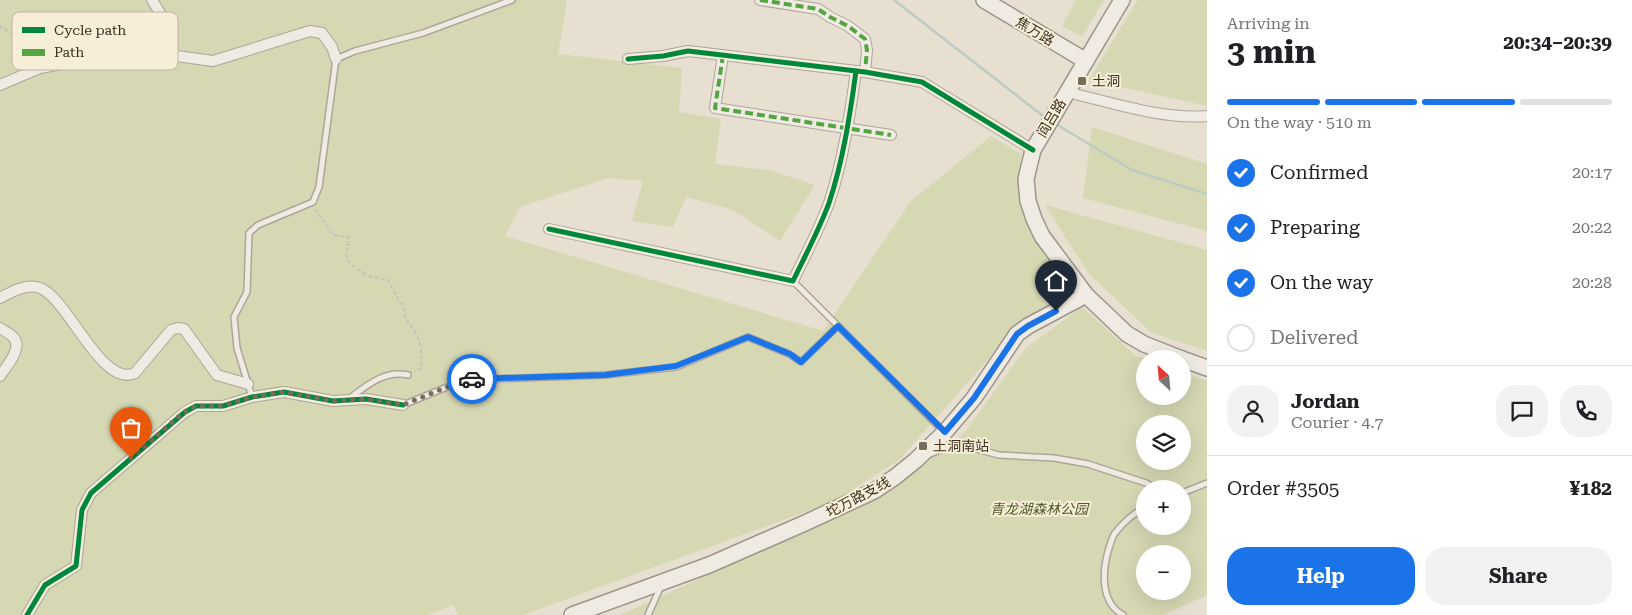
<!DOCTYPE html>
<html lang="en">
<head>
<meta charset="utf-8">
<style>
  body { margin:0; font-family:"Roboto Serif","Noto Sans SC",serif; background:#f2f2f2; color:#202124; height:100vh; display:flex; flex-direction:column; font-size:19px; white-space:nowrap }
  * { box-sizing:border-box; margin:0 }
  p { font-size:16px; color:#757577 }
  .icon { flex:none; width:28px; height:28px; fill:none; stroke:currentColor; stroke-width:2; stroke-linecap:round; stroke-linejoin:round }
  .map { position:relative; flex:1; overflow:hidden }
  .side { display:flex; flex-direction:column; background:#fff; width:425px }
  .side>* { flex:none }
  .needle { width:32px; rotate:334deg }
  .controls { position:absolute; left:1136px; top:350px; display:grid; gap:10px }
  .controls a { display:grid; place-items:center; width:55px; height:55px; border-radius:50%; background:#fff; box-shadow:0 5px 20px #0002; font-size:25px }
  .pin { position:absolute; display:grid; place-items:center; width:42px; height:42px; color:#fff; margin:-51px -21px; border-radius:50% 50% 50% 0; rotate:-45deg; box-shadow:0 0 5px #0007 }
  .pin .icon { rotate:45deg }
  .courier { position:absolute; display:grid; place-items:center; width:50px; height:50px; margin:-25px; border:4px solid #1a73e8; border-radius:50%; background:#fff; color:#222; box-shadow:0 1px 6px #0007 }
  .headline em { font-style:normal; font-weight:700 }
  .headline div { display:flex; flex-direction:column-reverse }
  .headline { display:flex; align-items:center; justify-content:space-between; height:85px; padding:0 20px }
  h1 { font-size:32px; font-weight:700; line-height:38px }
  .bar { display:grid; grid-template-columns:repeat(4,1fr); gap:8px 5px; align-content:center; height:60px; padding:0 20px }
  .bar i { height:6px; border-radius:4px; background:#e0e0e0 }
  .bar .selected { background:#1a73e8 }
  .bar p { grid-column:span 4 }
  .line { display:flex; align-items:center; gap:12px; padding:0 20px; border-top:1px solid #e0e0e0 }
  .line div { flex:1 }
  .round { display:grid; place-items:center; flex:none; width:52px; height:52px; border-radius:20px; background:#f2f2f2 }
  ol { padding:0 20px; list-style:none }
  li { display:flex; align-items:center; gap:15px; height:55px }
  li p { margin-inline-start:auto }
  li .icon { padding:5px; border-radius:50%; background:#1a73e8; color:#fff; stroke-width:4 }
  li:last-child { color:#757577 }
  li i { width:28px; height:28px; border:2px solid #e0e0e0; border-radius:50% }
  .cta { display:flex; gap:10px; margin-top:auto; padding:10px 20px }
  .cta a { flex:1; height:58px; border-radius:20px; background:#1a73e8; color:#fff; font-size:20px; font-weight:700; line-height:58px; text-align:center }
  .cta a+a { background:#f2f2f2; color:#202124 }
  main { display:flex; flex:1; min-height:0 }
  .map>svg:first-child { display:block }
  .green { fill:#d6d7b3; fill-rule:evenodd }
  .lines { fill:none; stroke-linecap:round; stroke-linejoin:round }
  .stream { stroke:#bcccc2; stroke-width:2.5 }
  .service-casing { stroke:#ada599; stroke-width:8 }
  .minor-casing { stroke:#ada599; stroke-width:12 }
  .secondary-casing { stroke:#9c958a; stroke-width:18 }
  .path { stroke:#c8c2b9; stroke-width:2; stroke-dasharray:4 2.5; stroke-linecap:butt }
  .service { stroke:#efebe3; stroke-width:5 }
  .minor { stroke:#efebe3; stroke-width:10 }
  .secondary { stroke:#efebe3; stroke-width:15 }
  .quiet { stroke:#54a441; stroke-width:4; stroke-dasharray:8 4; stroke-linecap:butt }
  .cycleway-casing { stroke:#f7eed8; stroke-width:8 }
  .cycleway { stroke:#00873e; stroke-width:5 }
  .done { stroke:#786c5e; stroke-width:5; stroke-dasharray:0 9 }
  .route { stroke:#1a73e8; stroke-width:6 }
  .poi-dot { fill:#786c5e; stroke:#f7eed8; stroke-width:2 }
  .labels { text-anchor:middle; stroke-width:4; stroke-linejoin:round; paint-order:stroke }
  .street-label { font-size:14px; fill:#3d2e20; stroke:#f7eed8 }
  .poi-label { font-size:14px; fill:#3d2e20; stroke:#f7eed8; text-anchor:start }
  .park-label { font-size:14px; font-style:italic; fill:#4d5a26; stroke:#f7eed8 }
  .key { fill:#f7eed8; stroke:#bfb4a1; stroke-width:1 }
  .key-label { font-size:14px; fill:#3d2e20 }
</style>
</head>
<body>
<main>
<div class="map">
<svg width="1207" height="615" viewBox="0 0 1207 615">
  <rect width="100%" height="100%" fill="#e7e0d1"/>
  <g class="green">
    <polygon points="0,0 567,0 558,54 682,68 679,112 721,119 715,164 769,170 815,185 780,241 731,209 686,197 673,227 632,221 643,181 608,178 520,207 505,236 823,331 911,201 991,136 1021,154 1019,190 1029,229 1070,289 1009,336 899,460 835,501 523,615 458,615 453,605 428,615 0,615"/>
    <polygon points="1076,0 1104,0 1082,36 1062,26"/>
    <polygon points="1138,0 1207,0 1207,106 1089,80"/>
    <polygon points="1092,127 1207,164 1207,231 1083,198"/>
    <polygon points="1045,205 1207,250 1207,351 1152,333 1088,273"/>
    <path d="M1082,307L1136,356L1145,359V396H1182L1183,372L1207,381V595L1163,615H620L887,493L964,433L1026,348ZM1145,424H1182V461H1145ZM1145,489H1182V526H1145ZM1145,554H1182V591H1145Z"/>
  </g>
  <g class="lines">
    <g class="stream">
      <polyline points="894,0 1047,119"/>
      <polyline points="1056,124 1132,170 1207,194"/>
    </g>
    <defs>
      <g id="service">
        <polyline points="793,281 944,432"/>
        <polyline points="252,397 237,348 234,317 247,292 249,233 258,225 313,202 319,187 336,59 355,51 423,33 512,0"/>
        <path d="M350,398C367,385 385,370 408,375"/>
        <polyline points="403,405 464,380 605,375 676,367 748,337 789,354 801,362 838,326"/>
        <polyline points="930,454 949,446 976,449 999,455 1054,458 1088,464 1146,483 1157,489"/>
        <polyline points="1182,493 1207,483"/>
        <polyline points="648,615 661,586"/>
        <path d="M1123,615C1100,602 1102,571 1109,548C1111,543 1112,537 1115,533C1123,523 1133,513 1145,508"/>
      </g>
      <g id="minor">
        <polyline points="152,0 160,13 166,37 162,54"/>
        <polyline points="760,0 818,9 830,17 848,26 865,39 867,50 865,72"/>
        <polyline points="723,55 715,108 891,135"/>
        <polyline points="628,59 663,56 688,51 865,72 922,82 1033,150"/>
        <polyline points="0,85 40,68 116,54 162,54 213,61 310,31 322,33 332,47 336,59"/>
        <path d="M1067,92C1110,102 1163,120 1207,116"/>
        <path d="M549,229L793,281C805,256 819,230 829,203C843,161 850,115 856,71"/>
        <path d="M0,298C11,292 27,283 40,288C67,297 102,389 135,373L171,330L178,328L184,329L217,375L248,384"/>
        <path d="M0,328C4,331 10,333 13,337C24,347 6,367 0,376"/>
        <polyline points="27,615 45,585 76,566 82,510 91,493 185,412 196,406 223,406 252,397 284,392 333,401 366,399 403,405"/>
      </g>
      <g id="secondary">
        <polyline points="984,0 1086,61"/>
        <polyline points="1122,0 1033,150 1026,179 1028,201 1034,219 1042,236 1086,295 1127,334 1144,344 1182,359"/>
        <polyline points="1182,359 1207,368"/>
        <polyline points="572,615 709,565 805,523 874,491 895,477 916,460 945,432 974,398 1017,334 1028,326 1086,295"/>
      </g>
    </defs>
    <use href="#service" class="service-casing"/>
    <use href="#minor" class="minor-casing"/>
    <use href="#secondary" class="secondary-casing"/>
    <g class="path">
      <polyline points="0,25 2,29 10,31 31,62"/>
      <path d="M315,209L333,235L349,237L346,255L350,263L368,276L388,280L399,301L404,306C404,320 408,321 415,332C422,344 422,355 421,368L414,372"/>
    </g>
    <use href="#service" class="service"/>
    <use href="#minor" class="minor"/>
    <use href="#secondary" class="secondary"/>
    <g class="quiet">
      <polyline points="760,0 818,9 830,17 848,26 865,39 867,50 865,72"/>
      <polyline points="723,55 715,108 891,135"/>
    </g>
    <defs>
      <g id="cycleway">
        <polyline points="628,59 663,56 688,51 865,72 922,82 1033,150"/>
        <path d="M549,229L793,281C805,256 819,230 829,203C843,161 850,115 856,71"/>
        <polyline points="27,615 45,585 76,566 82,510 91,493 185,412 196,406 223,406 252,397 284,392 333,401 366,399 403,405"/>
      </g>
    </defs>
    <use href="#cycleway" class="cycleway-casing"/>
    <use href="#cycleway" class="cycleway"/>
  </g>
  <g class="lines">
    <polyline class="done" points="131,458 184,412 196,406 223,406 252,397 284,392 334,401 366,399 403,405 464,380 472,379"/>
    <polyline class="route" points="472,379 605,375 676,366 748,337 790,354 801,362 838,326 945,432 974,398 1017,334 1028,326 1056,311"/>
  </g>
  <g class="poi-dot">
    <rect x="1077" y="76" width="10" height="10" rx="2.5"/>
    <rect x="918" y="441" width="10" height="10" rx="2.5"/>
  </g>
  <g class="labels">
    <g class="street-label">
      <text transform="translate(1035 31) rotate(31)" y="5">焦万路</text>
      <text transform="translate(1051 118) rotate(-59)" y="5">阎吕路</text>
      <text transform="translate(858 497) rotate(-28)" y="5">坨万路支线</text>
    </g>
    <g class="poi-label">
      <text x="1092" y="86">土洞</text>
      <text x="933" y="451">土洞南站</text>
    </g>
    <g class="park-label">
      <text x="1039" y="514">青龙湖森林公园</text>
    </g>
  </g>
  <rect x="12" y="12" width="166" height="58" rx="8" class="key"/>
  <rect x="22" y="27" width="23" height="6" fill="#00873e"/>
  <rect x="22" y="49" width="23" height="7" fill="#54a441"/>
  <g class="key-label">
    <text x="54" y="35">Cycle path</text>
    <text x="54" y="57">Path</text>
  </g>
</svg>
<div class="controls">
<a><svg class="needle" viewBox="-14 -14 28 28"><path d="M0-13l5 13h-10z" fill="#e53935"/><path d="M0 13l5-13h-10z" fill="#757577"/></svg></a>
<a><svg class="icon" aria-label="layers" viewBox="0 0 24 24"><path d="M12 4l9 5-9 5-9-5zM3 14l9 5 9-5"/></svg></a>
<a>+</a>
<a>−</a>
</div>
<div class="pin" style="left:131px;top:458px;background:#ea580c"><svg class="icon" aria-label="bag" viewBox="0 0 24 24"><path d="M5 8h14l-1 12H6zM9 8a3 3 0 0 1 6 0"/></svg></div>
<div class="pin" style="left:1056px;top:311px;background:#1f2937"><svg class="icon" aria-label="home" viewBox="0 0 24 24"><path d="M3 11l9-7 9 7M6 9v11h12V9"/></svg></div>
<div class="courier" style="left:472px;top:379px"><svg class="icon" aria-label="car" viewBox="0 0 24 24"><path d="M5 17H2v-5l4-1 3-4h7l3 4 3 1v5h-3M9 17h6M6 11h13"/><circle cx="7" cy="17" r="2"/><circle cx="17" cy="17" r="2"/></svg></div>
</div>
<section class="side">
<div class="headline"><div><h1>3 min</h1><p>Arriving in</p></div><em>20:34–20:39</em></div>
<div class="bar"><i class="selected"></i><i class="selected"></i><i class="selected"></i><i></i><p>On the way · 510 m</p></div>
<ol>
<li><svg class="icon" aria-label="check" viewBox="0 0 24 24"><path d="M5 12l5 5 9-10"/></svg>Confirmed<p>20:17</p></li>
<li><svg class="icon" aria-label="check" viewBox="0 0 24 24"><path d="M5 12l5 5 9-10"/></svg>Preparing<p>20:22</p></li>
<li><svg class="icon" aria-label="check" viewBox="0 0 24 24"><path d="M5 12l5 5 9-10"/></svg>On the way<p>20:28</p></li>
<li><i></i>Delivered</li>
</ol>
<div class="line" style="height:90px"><a class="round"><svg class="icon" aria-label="person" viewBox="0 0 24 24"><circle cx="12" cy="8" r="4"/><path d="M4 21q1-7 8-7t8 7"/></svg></a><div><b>Jordan</b><p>Courier · 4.7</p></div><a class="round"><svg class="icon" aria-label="chat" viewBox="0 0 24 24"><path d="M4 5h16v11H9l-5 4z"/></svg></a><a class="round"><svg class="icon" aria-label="phone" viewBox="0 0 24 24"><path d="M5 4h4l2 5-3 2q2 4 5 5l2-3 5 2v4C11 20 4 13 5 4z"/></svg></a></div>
<div class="line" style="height:65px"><div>Order #3505</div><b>¥182</b></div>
<div class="cta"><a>Help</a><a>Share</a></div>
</section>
</main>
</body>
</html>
